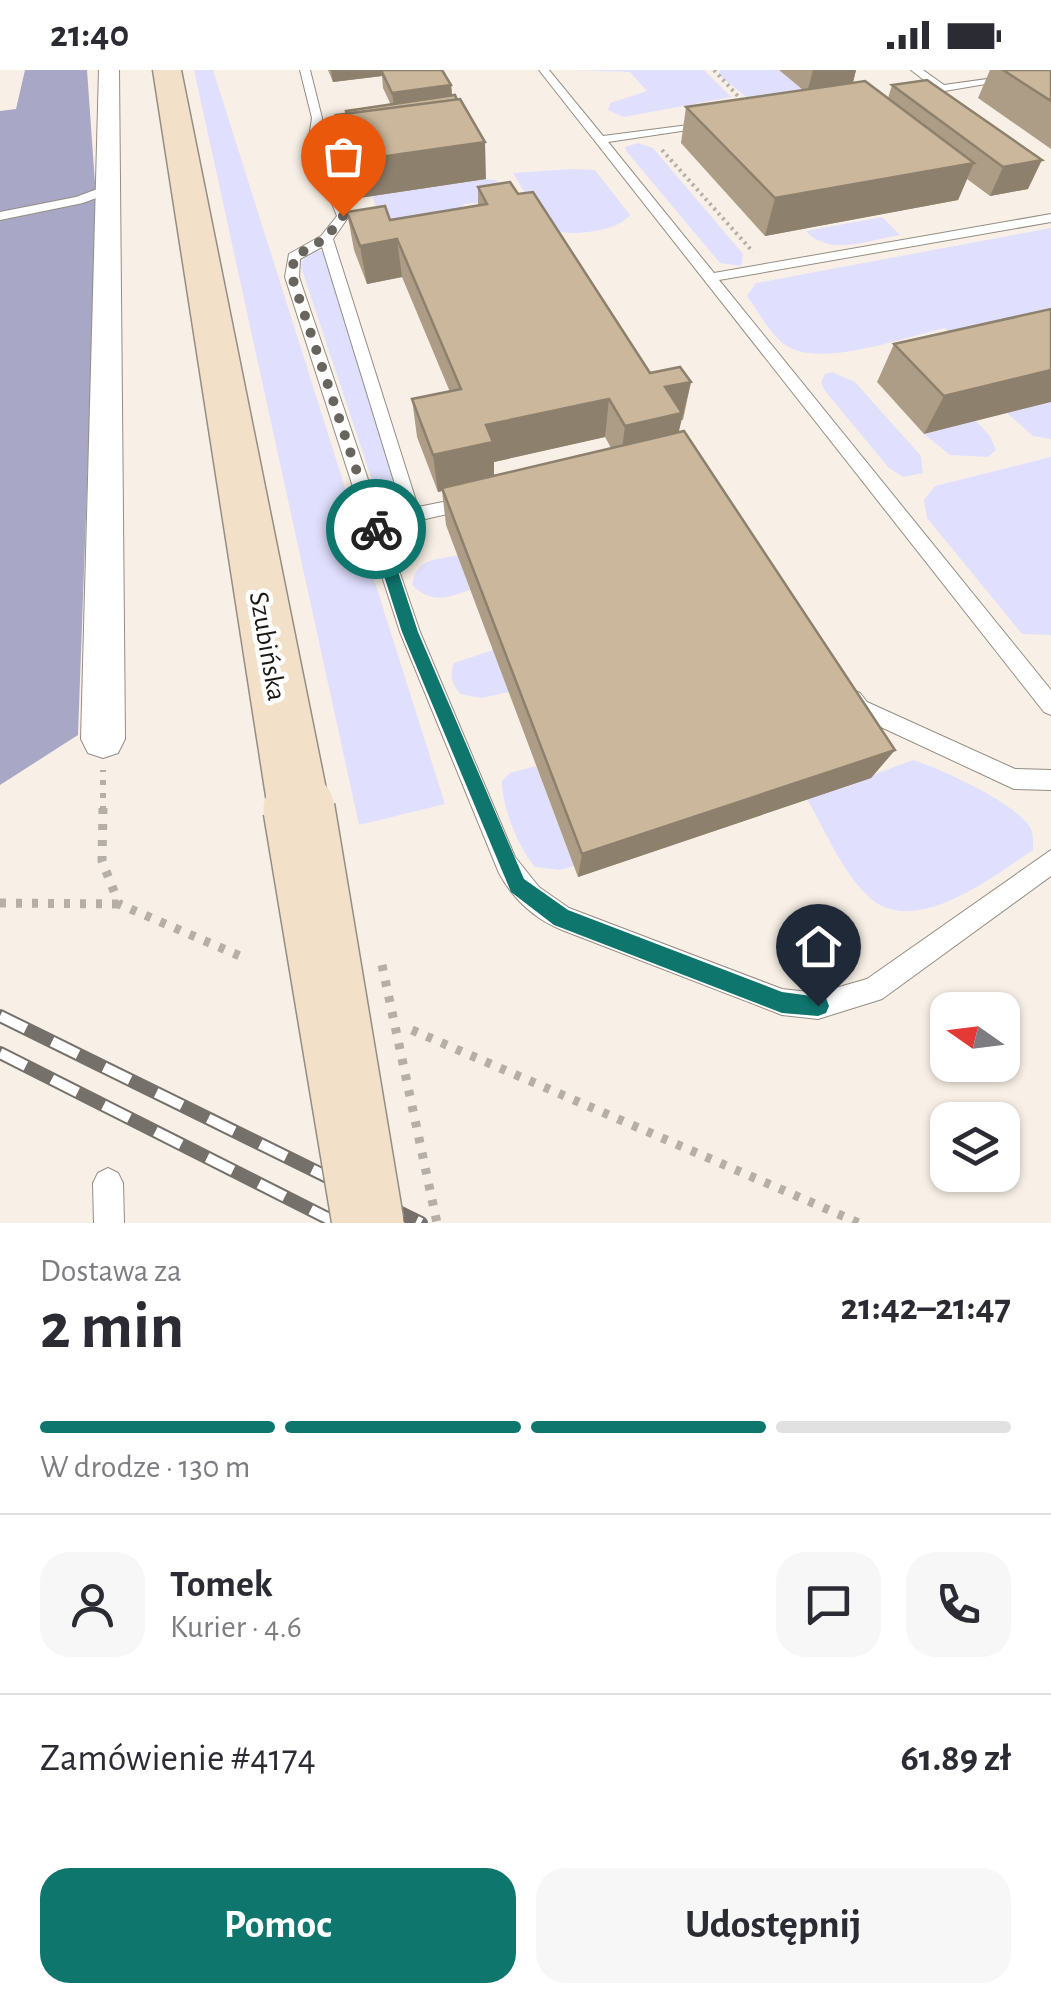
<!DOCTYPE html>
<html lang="pl">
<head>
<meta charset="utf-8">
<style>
  body { margin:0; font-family:"Alegreya Sans",sans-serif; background:#f7f7f7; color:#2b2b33; height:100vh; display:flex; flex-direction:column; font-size:38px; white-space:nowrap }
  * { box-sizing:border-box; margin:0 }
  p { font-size:32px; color:#7c7c81 }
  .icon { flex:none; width:55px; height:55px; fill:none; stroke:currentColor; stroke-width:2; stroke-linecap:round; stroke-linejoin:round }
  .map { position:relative; height:1153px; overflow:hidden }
  .side { display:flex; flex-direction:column; background:#fff; flex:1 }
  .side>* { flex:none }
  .needle { width:65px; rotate:284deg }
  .fabs { position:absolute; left:930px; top:922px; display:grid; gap:20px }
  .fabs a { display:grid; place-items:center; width:90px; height:90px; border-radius:20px; background:#fff; box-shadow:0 2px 8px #0004; font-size:50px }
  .pin { position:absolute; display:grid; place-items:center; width:85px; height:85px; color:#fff; margin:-102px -42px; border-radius:50% 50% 50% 0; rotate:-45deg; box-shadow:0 0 10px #0007 }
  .pin .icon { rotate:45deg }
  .courier { position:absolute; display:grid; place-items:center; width:100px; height:100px; margin:-50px; border:8px solid #0f766e; border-radius:50%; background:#fff; color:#222; box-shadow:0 2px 12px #0007 }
  .head em { font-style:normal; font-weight:600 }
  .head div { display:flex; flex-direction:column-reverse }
  .head { display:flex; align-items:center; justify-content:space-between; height:170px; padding:0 40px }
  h1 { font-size:65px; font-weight:600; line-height:75px }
  .bar { display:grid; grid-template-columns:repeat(4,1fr); gap:15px 10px; align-content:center; height:120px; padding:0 40px }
  .bar i { height:12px; border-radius:8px; background:#e1e1e2 }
  .bar .selected { background:#0f766e }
  .bar p { grid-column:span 4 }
  .line { display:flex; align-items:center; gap:25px; padding:0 40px; border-top:2px solid #e1e1e2 }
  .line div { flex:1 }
  .round { display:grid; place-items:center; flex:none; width:105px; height:105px; border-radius:30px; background:#f7f7f7 }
  .button { display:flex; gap:20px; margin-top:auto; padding:20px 40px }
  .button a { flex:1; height:115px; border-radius:30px; background:#0f766e; color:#fff; font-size:40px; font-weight:600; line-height:115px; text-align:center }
  .button a+a { background:#f7f7f7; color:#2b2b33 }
  .status { display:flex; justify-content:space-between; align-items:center; height:70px; padding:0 50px; background:#fff; direction:ltr }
  .status svg { height:28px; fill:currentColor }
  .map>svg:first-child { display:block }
  .green { fill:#e0e0fe }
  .forest { fill:#a8a8c6 }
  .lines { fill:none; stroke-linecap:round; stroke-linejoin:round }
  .lane-casing { stroke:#948d83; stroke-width:2 }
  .street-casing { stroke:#948d83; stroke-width:2 }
  .secondary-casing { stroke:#948d83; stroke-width:3 }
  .path-far2 { stroke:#b5afa7; stroke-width:4; stroke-dasharray:2.5 4; stroke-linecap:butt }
  .path-far1 { stroke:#b5afa7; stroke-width:6; stroke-dasharray:5 8; stroke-linecap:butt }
  .path { stroke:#b5afa7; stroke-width:9; stroke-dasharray:6 10; stroke-linecap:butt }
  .lane { fill:#fff; fill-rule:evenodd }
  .street { fill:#fff; fill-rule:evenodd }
  .secondary { fill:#f2e1c8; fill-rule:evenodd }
  .rail-casing { stroke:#75706a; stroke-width:14 }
  .rail { stroke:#fff; stroke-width:10; stroke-dasharray:29; stroke-linecap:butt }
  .secondary-bridge-casing { stroke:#948d83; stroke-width:74; stroke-linecap:butt }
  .path-bridge { stroke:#b5afa7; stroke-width:9; stroke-dasharray:6 10; stroke-linecap:butt }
  .secondary-bridge { stroke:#f2e1c8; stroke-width:71 }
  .wall { fill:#ae9d86; fill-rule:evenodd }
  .shaded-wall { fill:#8d806d }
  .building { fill:#cab79c; stroke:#8d806d; stroke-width:2.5 }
  .route { fill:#0f766e }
  .done { stroke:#68645e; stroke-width:10; stroke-dasharray:0 18 }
  .labels { text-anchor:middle; stroke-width:9; stroke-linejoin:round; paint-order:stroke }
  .street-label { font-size:28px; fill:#1b1814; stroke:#fff }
</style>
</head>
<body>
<div class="status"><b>21:40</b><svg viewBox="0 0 49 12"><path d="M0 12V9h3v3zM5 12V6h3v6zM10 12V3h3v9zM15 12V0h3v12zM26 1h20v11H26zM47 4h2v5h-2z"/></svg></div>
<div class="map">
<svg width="1051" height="1153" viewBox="0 0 1051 1153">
  <rect width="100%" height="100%" fill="#f8f0e6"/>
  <g class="green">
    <polygon points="194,0 213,0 445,734 359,755"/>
    <polygon points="574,0 704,0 731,27 624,47 608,40 610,33 647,21 630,2"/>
    <polygon points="720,0 779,0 807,23 751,31 719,5"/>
    <polygon points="638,73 653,78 743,184 741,196 720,193 627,82 625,77"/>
    <path d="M571,99L595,100L630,145C621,155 608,159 594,161C539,171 540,145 513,103Z"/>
    <polygon points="486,109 496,110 509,130 464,134 460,139 394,154 379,145 372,126"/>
    <path d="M882,147L900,165C869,170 829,187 806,161Z"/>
    <path d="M1051,158V266L972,285L945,258C905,267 820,299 785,275C770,264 758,241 747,226L756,213Z"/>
    <polygon points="312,179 323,181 328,193 399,419 390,428 383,428 376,422 300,194"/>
    <polygon points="832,302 855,312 921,386 923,403 903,407 889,398 825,321 821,313 825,304"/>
    <polygon points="1051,332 1051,369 1033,366 1007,343"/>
    <polygon points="976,351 990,366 996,380 988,387 950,385 924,364"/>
    <polygon points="1051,387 1051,565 1022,564 927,448 924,430 935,416"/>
    <path d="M458,485L470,520C447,528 431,534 412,515C418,487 433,491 458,485Z"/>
    <path d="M493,580L509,622L482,628L460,624C452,613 449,606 454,593Z"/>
    <path d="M913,690C941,699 1014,732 1030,757C1034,764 1033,772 1033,780C993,807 914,869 869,827C842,802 825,760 807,729Z"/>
    <path d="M536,696L574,796L560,800L535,797C518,777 502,737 502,711L510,703Z"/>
  </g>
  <polygon class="forest" points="25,0 87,0 97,142 78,665 0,715 0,41 16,39"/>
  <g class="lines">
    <defs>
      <g id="lane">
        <path d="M300,0H310L322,48L320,74L349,146L333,169L418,437L468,427L474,428L477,433L474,438L412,452L406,450L322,177L300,189L299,207L420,562L515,787L539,817L569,838L782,919L818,923L867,909L1051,780V806L882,929L818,949L782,945L562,860C535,849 513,829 499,803L400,562L285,207L289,184L321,166L337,146L308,74L312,48Z"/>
        <polygon points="539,0 549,0 603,66 712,52 712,56 708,57 608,72 714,203 1051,144 1051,152 719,210 1051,620 1051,645 1044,642"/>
        <polygon points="911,0 923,0 944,15 1051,0 1051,3 915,26 910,23 911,21 933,17"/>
        <polygon points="108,115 114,119 112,122 83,133 0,150 0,142 76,127"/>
        <polygon points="853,620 860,623 867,632 1015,699 1051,700 1051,720 1014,719 853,644 843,629 846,623"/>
        <polygon points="108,1098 118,1103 123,1113 124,1153 94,1153 93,1113 98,1103"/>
      </g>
      <polygon id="street" points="99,0 119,0 125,669 118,683 103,688 88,683 81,669"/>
      <polygon id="secondary" points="153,0 181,0 330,739 321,760 299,769 277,760 268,739"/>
    </defs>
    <use href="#lane" class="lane-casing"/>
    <use href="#street" class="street-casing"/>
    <use href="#secondary" class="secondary-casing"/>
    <g class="path-far2">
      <polyline points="714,0 746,35"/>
      <polyline points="662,80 753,182"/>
    </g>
    <polyline class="path-far1" points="103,741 103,700"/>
    <g class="path">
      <polyline points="103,738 102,791 119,834 240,886"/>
      <polyline points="0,833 119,834"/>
      <polyline points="412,960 859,1153"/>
    </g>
    <use href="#lane" class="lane"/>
    <use href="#street" class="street"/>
    <use href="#secondary" class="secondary"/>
    <defs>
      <g id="rail">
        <polyline points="0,946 421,1153"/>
        <polyline points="0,983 337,1153"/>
      </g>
    </defs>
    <use href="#rail" class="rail-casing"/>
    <use href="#rail" class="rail"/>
    <defs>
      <polyline id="secondary-bridge" points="299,739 368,1153"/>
    </defs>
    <use href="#secondary-bridge" class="secondary-bridge-casing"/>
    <polyline class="path-bridge" points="382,895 437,1153"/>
    <use href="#secondary-bridge" class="secondary-bridge"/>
  </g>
  <g class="wall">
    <polygon points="328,0 442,0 451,15 452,26 486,109 359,128 343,81 336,45 391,35 383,18 382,6 333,12"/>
    <polygon points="779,0 856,0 853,13 888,28 892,15 927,10 1028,119 990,126 967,109 958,130 765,166 681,73 686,37 803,20"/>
    <polygon points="990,0 1051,0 1051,79 978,28"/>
    <path d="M478,117L518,124L650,303L691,312L683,350H681L678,362L895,680L871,708L578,807L446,455L442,421L438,422L417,367L412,329L450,322L402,207L367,214L354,180L347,142L390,150L478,135ZM605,367L611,378L494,406V392Z"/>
    <polygon points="1051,239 924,364 877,312 894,274"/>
  </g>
  <g class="shaded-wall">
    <polygon points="331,0 381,0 382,6 333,12"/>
    <polygon points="813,0 856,0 852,16 807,23"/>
    <polygon points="451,15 453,34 395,42 392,23"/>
    <polygon points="485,72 486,109 359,128 352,91"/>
    <polygon points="1042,90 1028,119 990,126 1003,97"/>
    <polygon points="974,93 958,130 765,166 775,128"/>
    <polygon points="397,169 402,207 367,214 360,176"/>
    <polygon points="1051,300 1051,332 924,364 944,326"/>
    <polygon points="691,312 674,381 620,394 625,356 665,317"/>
    <polygon points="609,329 605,367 494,392 494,409 438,422 433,385 486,355"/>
    <polygon points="895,680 871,708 578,807 582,784"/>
  </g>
  <g class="building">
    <polygon points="381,0 442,0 451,15 392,23"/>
    <polygon points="1003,0 1051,0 1051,31"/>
    <polygon points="927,10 1042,90 1003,97 892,15"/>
    <polygon points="865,11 974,93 775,128 686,37"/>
    <polygon points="455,25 457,30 347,44 346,41"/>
    <polygon points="460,29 485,72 352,91 336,45"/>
    <polygon points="510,112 518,124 533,122 650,303 680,297 691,312 665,317 682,343 625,356 609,329 486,355 493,372 433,385 412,329 461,319 397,169 360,176 347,142 385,136 390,150 487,134 478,117"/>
    <polygon points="1051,239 1051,300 944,326 894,274"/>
    <polygon points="684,361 895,680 582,784 442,418"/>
  </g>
  <polygon class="route" points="376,454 384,459 418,562 524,809 568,840 782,922 826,928 829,936 826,943 818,946 782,943 554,855 511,822 402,562 369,459"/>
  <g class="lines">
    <polyline class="done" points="343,146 326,168 294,187 292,207 376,459"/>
  </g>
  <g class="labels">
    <g class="street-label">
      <text transform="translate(269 576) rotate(80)" y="10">Szubińska</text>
    </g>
  </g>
</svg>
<div class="fabs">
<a><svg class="needle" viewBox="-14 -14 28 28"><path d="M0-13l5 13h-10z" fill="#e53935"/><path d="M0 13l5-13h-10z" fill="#7c7c81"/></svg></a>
<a><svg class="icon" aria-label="layers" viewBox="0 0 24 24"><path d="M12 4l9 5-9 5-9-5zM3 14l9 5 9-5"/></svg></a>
</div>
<div class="pin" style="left:343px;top:146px;background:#ea580c"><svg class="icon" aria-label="bag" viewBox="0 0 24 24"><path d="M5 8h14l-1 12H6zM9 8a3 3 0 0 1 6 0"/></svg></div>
<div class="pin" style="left:818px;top:936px;background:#1f2937"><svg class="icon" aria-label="home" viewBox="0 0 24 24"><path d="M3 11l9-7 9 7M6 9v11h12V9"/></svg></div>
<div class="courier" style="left:376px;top:459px"><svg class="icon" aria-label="bike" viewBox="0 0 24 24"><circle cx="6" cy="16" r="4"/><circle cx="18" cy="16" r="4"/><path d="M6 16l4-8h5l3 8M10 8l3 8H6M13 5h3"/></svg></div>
</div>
<section class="side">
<div class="head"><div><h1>2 min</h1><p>Dostawa za</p></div><em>21:42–21:47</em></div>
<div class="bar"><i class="selected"></i><i class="selected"></i><i class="selected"></i><i></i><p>W drodze · 130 m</p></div>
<div class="line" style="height:180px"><a class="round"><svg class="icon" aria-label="person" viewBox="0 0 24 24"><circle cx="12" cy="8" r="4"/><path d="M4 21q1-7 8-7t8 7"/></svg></a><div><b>Tomek</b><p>Kurier · 4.6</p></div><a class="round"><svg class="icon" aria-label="chat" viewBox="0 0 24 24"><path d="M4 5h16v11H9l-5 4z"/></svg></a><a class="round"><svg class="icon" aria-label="phone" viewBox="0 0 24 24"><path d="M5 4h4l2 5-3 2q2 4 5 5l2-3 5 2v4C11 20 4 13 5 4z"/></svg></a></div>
<div class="line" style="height:130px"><div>Zamówienie #4174</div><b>61.89 zł</b></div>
<div class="button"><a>Pomoc</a><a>Udostępnij</a></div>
</section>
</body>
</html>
